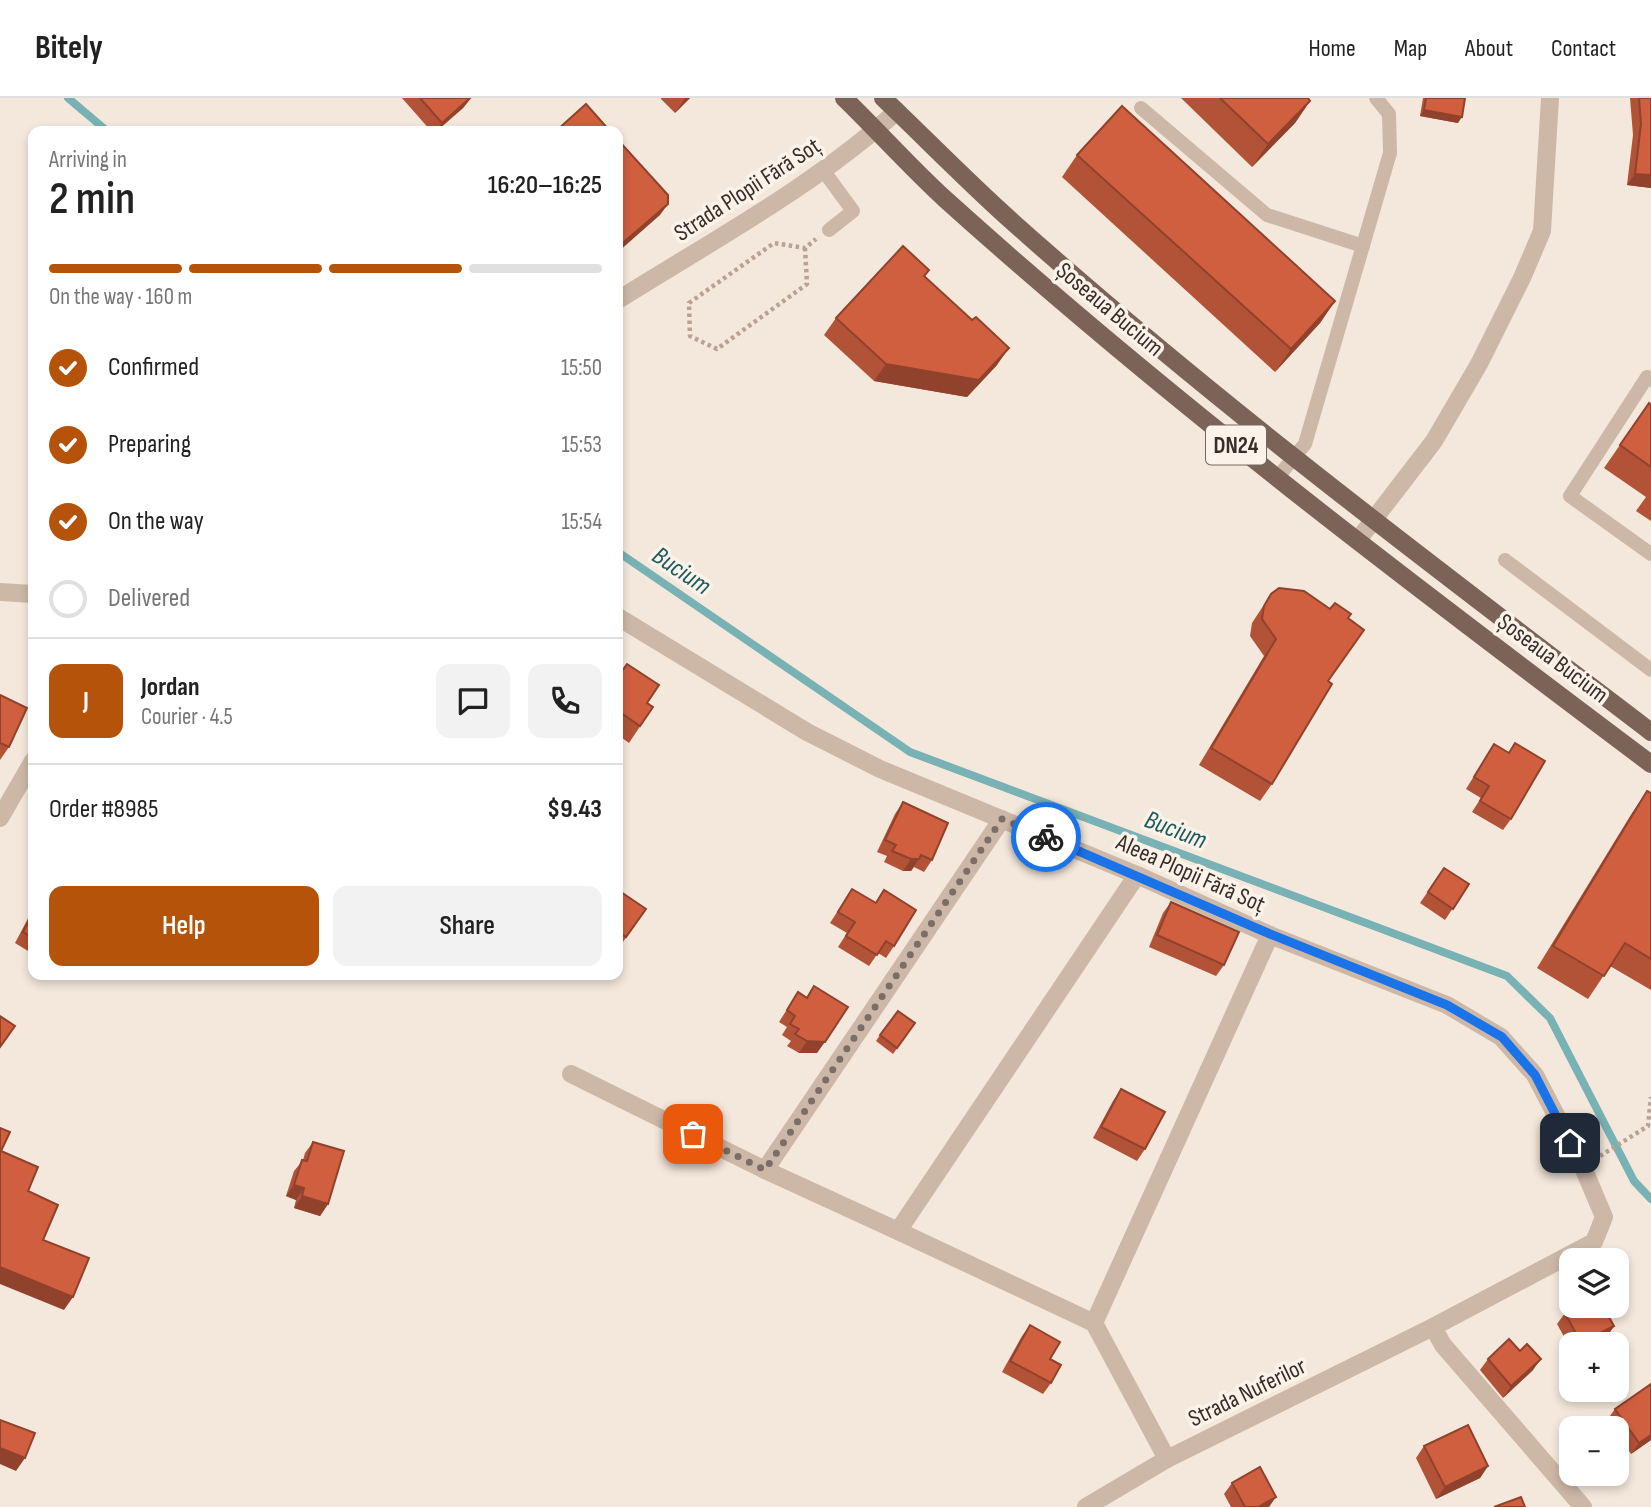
<!DOCTYPE html>
<html lang="en">
<head>
<meta charset="utf-8">
<style>
  body { margin:0; font-family:"Sofia Sans Condensed",sans-serif; background:#f2f2f2; color:#222; height:100vh; display:flex; flex-direction:column; font-size:26px; white-space:nowrap }
  * { box-sizing:border-box; margin:0 }
  p { font-size:23px; color:#767676 }
  .icon { flex:none; width:38px; height:38px; fill:none; stroke:currentColor; stroke-width:2; stroke-linecap:round; stroke-linejoin:round }
  .map { position:relative; flex:1; overflow:hidden }
  .drawer { position:absolute; left:28px; top:28px; width:595px; height:854px; display:flex; flex-direction:column; background:#fff; border-radius:14px; box-shadow:0 4px 10px #0003 }
  .drawer>* { flex:none }
  .fabs { position:absolute; left:1559px; top:1150px; display:grid; gap:14px }
  .fabs a { display:grid; place-items:center; width:70px; height:70px; border-radius:14px; background:#fff; box-shadow:0 4px 10px #0003; font-size:35px }
  .pin { position:absolute; display:grid; place-items:center; width:60px; height:60px; color:#fff; margin:-30px; border-radius:14px; box-shadow:0 4px 10px #0006 }
  .courier { position:absolute; display:grid; place-items:center; width:70px; height:70px; margin:-35px; border:5px solid #1a73e8; border-radius:50%; background:#fff; color:#222; box-shadow:0 2px 9px #0007 }
  .summary em { font-style:normal; font-weight:600 }
  .summary div { display:flex; flex-direction:column-reverse }
  .summary { display:flex; align-items:center; justify-content:space-between; height:119px; padding:0 21px }
  h1 { font-size:46px; font-weight:600; line-height:52px }
  .bar { display:grid; grid-template-columns:repeat(4,1fr); gap:10px 7px; align-content:center; height:84px; padding:0 21px }
  .bar i { height:9px; border-radius:5px; background:#e0e0e0 }
  .bar .selected { background:#b45309 }
  .bar p { grid-column:span 4 }
  .line { display:flex; align-items:center; gap:18px; padding:0 21px; border-top:2px solid #e0e0e0 }
  .line div { flex:1 }
  .round { display:grid; place-items:center; flex:none; width:74px; height:74px; border-radius:14px; background:#f2f2f2 }
  ol { padding:0 21px; list-style:none }
  li { display:flex; align-items:center; gap:21px; height:77px }
  li p { margin-inline-start:auto }
  li .icon { padding:7px; border-radius:50%; background:#b45309; color:#fff; stroke-width:4 }
  li:last-child { color:#767676 }
  li i { width:38px; height:38px; border:4px solid #e0e0e0; border-radius:50% }
  .primary-button { display:flex; gap:14px; margin-top:auto; padding:14px 21px }
  .primary-button a { flex:1; height:80px; border-radius:14px; background:#b45309; color:#fff; font-size:28px; font-weight:600; line-height:80px; text-align:center }
  .primary-button a+a { background:#f2f2f2; color:#222 }
  header { display:flex; align-items:center; gap:42px; box-sizing:border-box; height:98px; padding:0 35px; background:#fff; border-bottom:2px solid #e0e0e0 }
  header strong { font-size:33px }
  nav { display:flex; gap:38px; margin-inline-start:auto; font-size:24px }
  .map>svg:first-child { display:block }
  .lines { fill:none; stroke-linecap:round; stroke-linejoin:round }
  .stream { stroke:#79b2b4; stroke-width:8 }
  .path { stroke:#b9a291; stroke-width:4.5; stroke-dasharray:3.5 3.5; stroke-linecap:butt }
  .lane { stroke:#cdb8a7; stroke-width:14 }
  .street { stroke:#cdb8a7; stroke-width:18 }
  .primary { stroke:#7c6358; stroke-width:18 }
  .wall { fill:#b25236 }
  .shaded-wall { fill:#91422c }
  .building { fill:#cf5f3f; stroke:#91422c; stroke-width:2 }
  .done { stroke:#7a6e67; stroke-width:7; stroke-dasharray:0 12.6 }
  .route { stroke:#1a73e8; stroke-width:9 }
  .labels { text-anchor:middle; stroke-width:7; stroke-linejoin:round; paint-order:stroke }
  .shield { fill:#fbf3e9; stroke:#736862; stroke-width:2 }
  .shield-label { font-size:23px; font-weight:bold; fill:#392d28 }
  .street-label { font-size:24px; fill:#392d28; stroke:#fbf3e9 }
  .water-label { font-size:26px; font-style:italic; fill:#1a5b5e; stroke:#fbf3e9 }
</style>
</head>
<body>
<header>
<strong>Bitely</strong>
<nav><a>Home</a><a>Map</a><a>About</a><a>Contact</a></nav>
</header>
<div class="map">
<svg width="1651" height="1409" viewBox="0 0 1651 1409">
  <rect width="100%" height="100%" fill="#f4e8dc"/>
  <g class="lines">
    <g class="stream">
      <polyline points="68,0 107,33"/>
      <polyline points="618,454 910,654 1507,878 1550,920 1634,1083 1651,1101"/>
    </g>
    <g class="path">
      <polyline points="805,150 807,186 717,251 690,238 689,205 774,145 805,150 816,141"/>
      <polyline points="1600,1058 1648,1028 1651,999"/>
    </g>
    <g class="lane">
      <polyline points="1141,10 1267,117 1363,148"/>
      <polyline points="823,72 853,113 829,132"/>
      <polyline points="1651,282 1647,279 1570,398 1651,456"/>
      <polyline points="1277,380 1305,346 1390,55 1389,16 1376,0"/>
      <polyline points="1505,462 1651,572"/>
    </g>
    <g class="street">
      <path d="M618,202C712,143 814,88 897,13"/>
      <polyline points="1358,442 1434,343 1479,266 1522,180 1542,133 1550,0"/>
      <polyline points="0,494 33,496"/>
      <polyline points="618,519 807,634 880,671 1137,777 1270,837 1447,907 1501,939 1535,977 1582,1067 1604,1119 1594,1144 1433,1229 1167,1361 1086,1409"/>
      <polyline points="0,720 33,663"/>
      <polyline points="1137,777 898,1133 1094,1225 1167,1361"/>
      <polyline points="571,976 765,1072 898,1133"/>
      <polyline points="765,1072 1002,721"/>
      <polyline points="1094,1225 1270,837"/>
      <polyline points="1433,1229 1443,1247 1583,1409"/>
    </g>
    <g class="primary">
      <path d="M844,0C878,33 910,69 945,101C1169,303 1410,485 1651,666"/>
      <path d="M883,0C924,39 964,80 1006,118C1211,302 1432,467 1651,634"/>
    </g>
  </g>
  <g class="wall">
    <polygon points="402,0 471,0 463,10 437,33 431,33"/>
    <polygon points="661,0 690,0 675,15 661,1"/>
    <polygon points="1181,0 1308,0 1310,3 1295,25 1252,69"/>
    <polygon points="1423,0 1465,0 1458,25 1420,18"/>
    <polygon points="1630,0 1651,0 1651,90 1627,87 1633,37"/>
    <polygon points="1077,57 1335,203 1320,225 1275,274 1062,79"/>
    <polygon points="925,178 997,267 967,299 874,283 824,237 836,220"/>
    <polygon points="1649,305 1651,307 1651,423 1636,413 1646,399 1604,370"/>
    <polygon points="1271,496 1330,511 1348,520 1328,583 1272,686 1260,703 1199,667 1264,558 1250,538 1252,525"/>
    <polygon points="618,571 647,605 653,609 629,645 618,637"/>
    <polygon points="0,597 9,649 0,662"/>
    <polygon points="1515,645 1511,721 1503,732 1472,714 1481,700 1466,691 1494,646 1508,655"/>
    <polygon points="1647,693 1651,695 1651,892 1610,868 1588,901 1537,870 1632,715"/>
    <polygon points="903,704 932,762 924,774 914,769 911,773 903,773 884,764 887,758 877,754 895,716"/>
    <polygon points="1444,770 1469,786 1445,822 1420,805"/>
    <polygon points="852,791 875,805 884,792 894,848 886,860 878,855 869,868 838,849 847,835 830,825"/>
    <polygon points="618,792 646,811 618,851"/>
    <polygon points="1171,804 1224,867 1216,878 1149,849 1163,815"/>
    <polygon points="33,811 33,856 15,845"/>
    <polygon points="814,888 817,955 799,955 787,948 791,943 782,937 787,929 779,924 798,894 807,899"/>
    <polygon points="915,925 893,956 876,943 880,937"/>
    <polygon points="1121,991 1145,1051 1137,1063 1093,1040 1113,1003"/>
    <polygon points="313,1044 328,1106 320,1118 294,1110 296,1102 286,1098 294,1073 303,1062 305,1055"/>
    <polygon points="1565,1215 1614,1228 1606,1240 1594,1246 1572,1246 1572,1253 1557,1226"/>
    <polygon points="1030,1227 1050,1261 1051,1285 1043,1296 1002,1274 1022,1238"/>
    <polygon points="1488,1261 1533,1272 1503,1300 1480,1272"/>
    <polygon points="1651,1286 1651,1342 1631,1356 1617,1336 1617,1330 1613,1330 1607,1322 1615,1311"/>
    <polygon points="1424,1348 1488,1368 1480,1380 1436,1401 1416,1360"/>
    <polygon points="1232,1385 1269,1409 1231,1409 1224,1396"/>
  </g>
  <g class="shaded-wall">
    <polygon points="471,0 463,10 436,33 442,25"/>
    <polygon points="685,0 690,0 675,15"/>
    <polygon points="1310,3 1295,25 1252,69 1268,46"/>
    <polygon points="1424,12 1462,19 1458,25 1420,18"/>
    <polygon points="1635,76 1651,77 1651,90 1627,87"/>
    <polygon points="668,106 660,117 618,154 618,149"/>
    <polygon points="1335,203 1320,225 1275,274 1291,251"/>
    <polygon points="1009,250 997,267 967,299 874,283 886,266"/>
    <polygon points="911,761 919,761 911,773 903,773"/>
    <polygon points="807,943 825,944 817,955 799,955"/>
    <polygon points="294,1087 304,1090 296,1102 286,1098"/>
    <polygon points="302,1098 328,1106 320,1118 294,1110"/>
    <polygon points="0,1169 73,1199 64,1212 0,1186"/>
    <polygon points="1614,1228 1606,1240 1594,1246 1581,1246"/>
    <polygon points="1541,1261 1533,1272 1503,1300 1511,1288"/>
    <polygon points="1651,1337 1651,1342 1631,1356 1639,1345"/>
    <polygon points="0,1350 25,1360 16,1373 0,1366"/>
    <polygon points="1488,1368 1480,1380 1436,1401 1445,1389"/>
    <polygon points="1276,1399 1269,1409 1258,1409"/>
  </g>
  <g class="building">
    <polygon points="420,0 470,0 442,25"/>
    <polygon points="1220,0 1308,0 1310,3 1268,46"/>
    <polygon points="1426,0 1465,0 1462,19 1424,12"/>
    <polygon points="1639,0 1651,0 1651,77 1635,76 1641,26"/>
    <polygon points="586,6 610,33 556,33"/>
    <polygon points="1122,8 1335,203 1291,251 1077,57"/>
    <polygon points="618,42 668,97 668,106 618,149"/>
    <polygon points="903,148 929,172 924,178 972,222 976,219 1009,250 979,282 886,266 836,220"/>
    <polygon points="1649,305 1651,307 1651,369 1620,347"/>
    <polygon points="1279,490 1304,493 1330,511 1335,505 1351,516 1348,520 1364,532 1328,583 1332,586 1272,686 1211,650 1276,541 1262,521 1264,508 1271,496"/>
    <polygon points="627,566 659,587 647,605 653,609 640,628 621,615 618,620 618,571 622,573"/>
    <polygon points="0,597 27,610 9,649 0,645"/>
    <polygon points="1515,645 1545,663 1511,721 1480,703 1489,688 1474,679 1494,646 1509,655"/>
    <polygon points="1647,693 1651,695 1651,861 1625,845 1604,878 1553,848"/>
    <polygon points="903,704 948,725 932,762 921,757 919,761 911,761 892,753 896,747 885,742"/>
    <polygon points="1444,770 1469,786 1453,811 1428,794"/>
    <polygon points="852,791 876,805 884,792 916,812 894,848 886,843 877,857 846,838 855,824 838,814"/>
    <polygon points="618,792 646,811 626,839 618,833"/>
    <polygon points="1171,804 1239,834 1224,867 1157,837"/>
    <polygon points="33,815 33,840 23,834"/>
    <polygon points="814,888 848,909 825,944 807,943 795,936 799,931 790,926 795,918 787,912 798,894 807,900"/>
    <polygon points="898,913 915,925 897,950 880,937"/>
    <polygon points="0,918 15,928 0,949"/>
    <polygon points="1121,991 1165,1014 1145,1051 1101,1029"/>
    <polygon points="0,1030 10,1034 1,1053 38,1069 28,1093 58,1107 43,1142 89,1160 73,1199 0,1169"/>
    <polygon points="313,1044 344,1053 328,1106 302,1098 304,1090 294,1087 302,1062 307,1063"/>
    <polygon points="1579,1208 1603,1208 1614,1228 1581,1245 1565,1215"/>
    <polygon points="1030,1227 1060,1244 1050,1261 1061,1267 1051,1285 1010,1263"/>
    <polygon points="1509,1241 1520,1253 1527,1246 1541,1261 1511,1288 1488,1261"/>
    <polygon points="1651,1286 1651,1337 1639,1345 1615,1311"/>
    <polygon points="0,1322 35,1335 25,1360 0,1350"/>
    <polygon points="1468,1327 1488,1368 1445,1389 1424,1348"/>
    <polygon points="1260,1369 1276,1399 1258,1409 1245,1409 1232,1385"/>
    <polygon points="1521,1399 1525,1409 1494,1409"/>
  </g>
  <g class="lines">
    <polyline class="done" points="693,1036 765,1072 1002,721 1046,739"/>
    <polyline class="route" points="1046,739 1270,836 1447,907 1502,939 1535,977 1570,1045"/>
  </g>
  <g class="labels">
    <rect class="shield" x="1206" y="327.5" width="60" height="39" rx="5"/>
    <g class="shield-label">
      <text x="1236" y="355">DN24</text>
    </g>
    <g class="street-label">
      <text transform="translate(747 91) rotate(-33)" y="8">Strada Plopii Fără Soț</text>
      <text transform="translate(1110 211) rotate(40)" y="8">Șoseaua Bucium</text>
      <text transform="translate(1553 560) rotate(37)" y="8">Șoseaua Bucium</text>
      <text transform="translate(1191 775) rotate(24)" y="8">Aleea Plopii Fără Soț</text>
      <text transform="translate(1247 1294) rotate(-26)" y="8">Strada Nuferilor</text>
    </g>
    <g class="water-label">
      <text transform="translate(682 472) rotate(34)" y="9">Bucium</text>
      <text transform="translate(1176 731) rotate(21)" y="9">Bucium</text>
    </g>
  </g>
</svg>
<div class="fabs">
<a><svg class="icon" aria-label="layers" viewBox="0 0 24 24"><path d="M12 4l9 5-9 5-9-5zM3 14l9 5 9-5"/></svg></a>
<a>+</a>
<a>−</a>
</div>
<div class="pin" style="left:693px;top:1036px;background:#ea580c"><svg class="icon" aria-label="bag" viewBox="0 0 24 24"><path d="M5 8h14l-1 12H6zM9 8a3 3 0 0 1 6 0"/></svg></div>
<div class="pin" style="left:1570px;top:1045px;background:#1f2937"><svg class="icon" aria-label="home" viewBox="0 0 24 24"><path d="M3 11l9-7 9 7M6 9v11h12V9"/></svg></div>
<div class="courier" style="left:1046px;top:739px"><svg class="icon" aria-label="bike" viewBox="0 0 24 24"><circle cx="6" cy="16" r="4"/><circle cx="18" cy="16" r="4"/><path d="M6 16l4-8h5l3 8M10 8l3 8H6M13 5h3"/></svg></div>
<section class="drawer">
<div class="summary"><div><h1>2 min</h1><p>Arriving in</p></div><em>16:20–16:25</em></div>
<div class="bar"><i class="selected"></i><i class="selected"></i><i class="selected"></i><i></i><p>On the way · 160 m</p></div>
<ol>
<li><svg class="icon" aria-label="check" viewBox="0 0 24 24"><path d="M5 12l5 5 9-10"/></svg>Confirmed<p>15:50</p></li>
<li><svg class="icon" aria-label="check" viewBox="0 0 24 24"><path d="M5 12l5 5 9-10"/></svg>Preparing<p>15:53</p></li>
<li><svg class="icon" aria-label="check" viewBox="0 0 24 24"><path d="M5 12l5 5 9-10"/></svg>On the way<p>15:54</p></li>
<li><i></i>Delivered</li>
</ol>
<div class="line" style="height:126px"><b class="round" style="background:#b45309;color:#fff">J</b><div><b>Jordan</b><p>Courier · 4.5</p></div><a class="round"><svg class="icon" aria-label="chat" viewBox="0 0 24 24"><path d="M4 5h16v11H9l-5 4z"/></svg></a><a class="round"><svg class="icon" aria-label="phone" viewBox="0 0 24 24"><path d="M5 4h4l2 5-3 2q2 4 5 5l2-3 5 2v4C11 20 4 13 5 4z"/></svg></a></div>
<div class="line" style="height:91px"><div>Order #8985</div><b>$9.43</b></div>
<div class="primary-button"><a>Help</a><a>Share</a></div>
</section>
</div>
</body>
</html>
